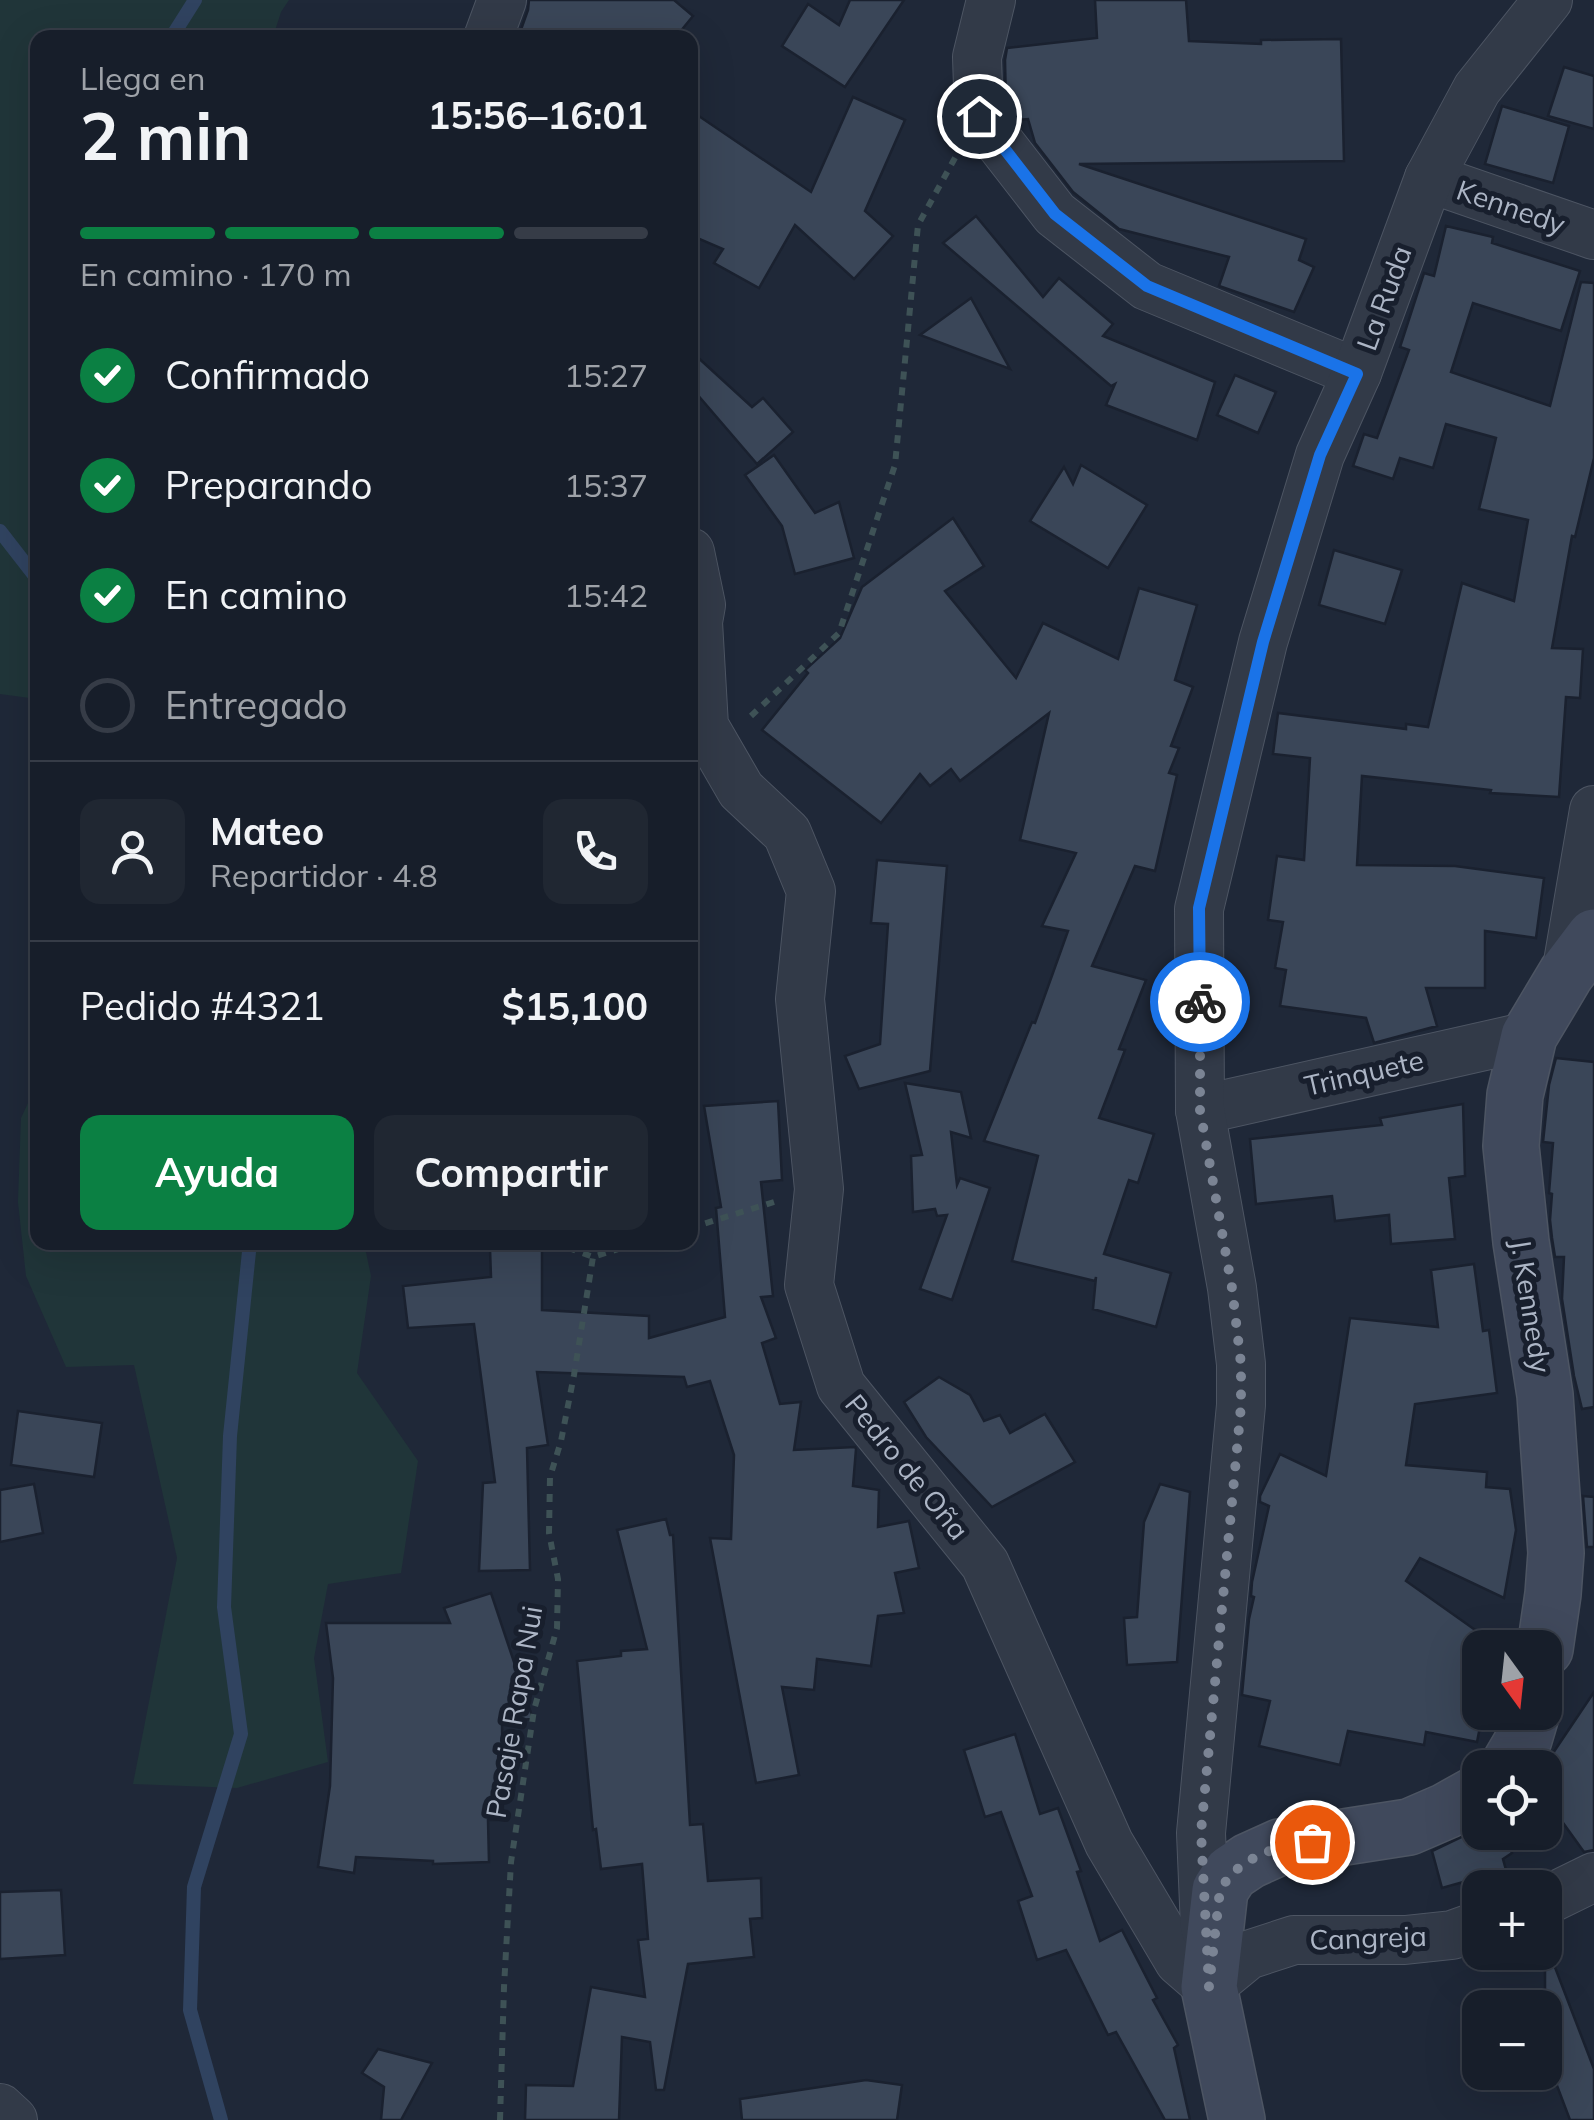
<!DOCTYPE html>
<html lang="es">
<head>
<meta charset="utf-8">
<style>
  body { margin:0; font-family:Mulish,sans-serif; background:#202732; color:#f1f3f6; height:100vh; display:flex; flex-direction:column; font-size:38px; white-space:nowrap }
  * { box-sizing:border-box; margin:0 }
  p { font-size:32px; color:#9ea2a8 }
  .icon { flex:none; width:55px; height:55px; fill:none; stroke:currentColor; stroke-width:2; stroke-linecap:round; stroke-linejoin:round }
  .map { position:relative; flex:1; overflow:hidden }
  .panel { position:absolute; left:30px; top:30px; width:668px; height:1220px; display:flex; flex-direction:column; background:#171e2a; border-radius:20px; box-shadow:0 10px 40px #0002,0 0 0 2px #363c47 }
  .panel>* { flex:none }
  .needle { width:65px; rotate:165deg }
  .fabs { position:absolute; left:1462px; top:1630px; display:grid; gap:20px }
  .fabs a { display:grid; place-items:center; width:100px; height:100px; border-radius:20px; background:#171e2a; box-shadow:0 10px 40px #0002,0 0 0 2px #363c47; font-size:50px }
  .pin { position:absolute; display:grid; place-items:center; width:85px; height:85px; color:#fff; margin:-42px; border:5px solid #fff; border-radius:50%; box-shadow:0 2px 10px #0007 }
  .courier { position:absolute; display:grid; place-items:center; width:100px; height:100px; margin:-50px; border:8px solid #1a73e8; border-radius:50%; background:#fff; color:#222; box-shadow:0 2px 12px #0007 }
  .summary em { font-style:normal; font-weight:700 }
  .summary div { display:flex; flex-direction:column-reverse }
  .summary { display:flex; align-items:center; justify-content:space-between; height:170px; padding:0 50px }
  h1 { font-size:65px; font-weight:700; line-height:75px }
  .bar { display:grid; grid-template-columns:repeat(4,1fr); gap:15px 10px; align-content:center; height:120px; padding:0 50px }
  .bar i { height:12px; border-radius:8px; background:#363c47 }
  .bar .current { background:#0b8043 }
  .bar p { grid-column:span 4 }
  .line { display:flex; align-items:center; gap:25px; padding:0 50px; border-top:2px solid #363c47 }
  .line div { flex:1 }
  .round { display:grid; place-items:center; flex:none; width:105px; height:105px; border-radius:20px; background:#202732 }
  ol { padding:0 50px; list-style:none }
  li { display:flex; align-items:center; gap:30px; height:110px }
  li p { margin-inline-start:auto }
  li .icon { padding:10px; border-radius:50%; background:#0b8043; color:#fff; stroke-width:4 }
  li:last-child { color:#9ea2a8 }
  li i { width:55px; height:55px; border:5px solid #363c47; border-radius:50% }
  .action { display:flex; gap:20px; margin-top:auto; padding:20px 50px }
  .action a { flex:1; height:115px; border-radius:20px; background:#0b8043; color:#fff; font-size:40px; font-weight:700; line-height:115px; text-align:center }
  .action a+a { background:#202732; color:#f1f3f6 }
  .map>svg:first-child { display:block }
  .green { fill:#203539 }
  .lines { fill:none; stroke-linecap:round; stroke-linejoin:round }
  .stream { stroke:#304360; stroke-width:14 }
  .building { fill:#3a4658; stroke:#1a212f; stroke-width:2.5 }
  .street-casing { stroke:#4d5563; stroke-width:50 }
  .secondary-casing { stroke:#4d5563; stroke-width:58 }
  .path { stroke:#3e5256; stroke-width:6; stroke-dasharray:8 8; stroke-linecap:butt }
  .street { stroke:#323a48; stroke-width:48 }
  .secondary { stroke:#40495c; stroke-width:55 }
  .done { stroke:#7b8494; stroke-width:10; stroke-dasharray:0 18 }
  .route { stroke:#1a73e8; stroke-width:12 }
  .labels { text-anchor:middle; stroke-width:10; stroke-linejoin:round; paint-order:stroke }
  .street-label { font-size:28px; fill:#acb5c5; stroke:#181f2d }
</style>
</head>
<body>
<div class="map">
<svg width="1594" height="2120" viewBox="0 0 1594 2120">
  <rect width="100%" height="100%" fill="#1f2838"/>
  <g class="green">
    <polygon points="0,0 289,0 281,12 273,37 38,38 37,699 0,694"/>
    <polygon points="37,1084 38,1242 364,1243 371,1276 357,1373 418,1461 401,1573 328,1584 314,1658 328,1762 237,1788 133,1784 177,1558 134,1365 66,1367 26,1276 18,1202 21,1118"/>
  </g>
  <g class="lines">
    <g class="stream">
      <polyline points="171,38 195,0"/>
      <polyline points="0,531 38,580"/>
      <polyline points="221,2120 190,2010 194,1887 241,1734 224,1607 230,1436 250,1242"/>
    </g>
  </g>
  <g class="building">
    <polygon points="529,0 674,0 693,16 675,38 518,38 528,10"/>
    <polygon points="850,0 904,0 845,87 782,46 808,4 839,25"/>
    <polygon points="1095,0 1186,0 1189,41 1261,44 1261,40 1341,39 1344,161 1079,164 1306,239 1299,260 1314,267 1294,312 1219,286 1229,257 1119,229 1073,192 1035,143 1028,119 1017,120 1006,106 1005,60 1007,48 1097,38"/>
    <polygon points="1564,67 1594,76 1594,129 1548,116"/>
    <polygon points="853,97 905,120 865,211 893,236 854,279 795,225 759,288 714,263 723,249 690,235 690,110 811,192"/>
    <polygon points="1502,106 1569,126 1553,183 1485,164"/>
    <polygon points="976,216 1043,297 1059,278 1113,324 1103,336 1215,382 1197,440 1106,405 1115,384 1111,386 943,243"/>
    <polygon points="1446,226 1493,237 1492,243 1580,271 1561,331 1473,303 1451,372 1550,406 1581,282 1594,283 1594,458 1575,537 1572,536 1552,648 1583,649 1580,698 1566,697 1559,797 1490,793 1491,790 1362,776 1357,865 1455,866 1544,878 1536,938 1485,931 1485,988 1426,988 1437,1026 1374,1043 1366,1018 1280,1006 1286,970 1275,968 1283,922 1268,920 1277,856 1304,860 1310,758 1273,754 1278,713 1406,729 1406,724 1428,727 1462,583 1514,601 1528,520 1479,509 1496,438 1446,424 1433,468 1400,458 1393,479 1353,466 1364,434 1377,438 1409,350 1400,347 1424,273 1434,276"/>
    <polygon points="971,298 1010,369 920,335"/>
    <polygon points="693,353 752,407 763,398 793,432 757,464 690,386 690,356"/>
    <polygon points="1235,375 1276,392 1258,433 1217,415"/>
    <polygon points="774,455 815,513 839,502 854,558 795,574 782,526 745,475"/>
    <polygon points="1081,465 1147,505 1108,568 1030,521 1064,467 1073,484"/>
    <polygon points="953,518 984,566 945,591 1016,678 1043,623 1118,659 1139,588 1197,605 1175,680 1193,687 1171,746 1179,748 1169,773 1177,775 1155,871 1135,866 1092,966 1146,980 1119,1049 1125,1050 1099,1118 1154,1134 1138,1183 1129,1180 1104,1254 1171,1273 1156,1327 1093,1309 1096,1277 1095,1281 1012,1261 1038,1156 984,1141 1032,1022 1035,1023 1068,931 1042,926 1076,853 1020,840 1049,713 960,781 951,769 930,786 920,774 881,823 762,730 808,673 805,670 840,638 862,587"/>
    <polygon points="1334,550 1402,570 1385,624 1319,605"/>
    <polygon points="877,860 947,866 930,1071 859,1089 845,1056 880,1044 888,924 871,923"/>
    <polygon points="1556,1058 1594,1062 1594,1407 1582,1409 1574,1376 1562,1299 1564,1257 1555,1257 1552,1238 1550,1220 1552,1194 1549,1193 1553,1143 1543,1142 1549,1085"/>
    <polygon points="905,1083 961,1092 971,1138 951,1132 957,1185 960,1178 990,1188 952,1300 920,1289 947,1215 937,1216 935,1209 913,1212 911,1156 922,1155"/>
    <polygon points="778,1101 782,1180 761,1182 773,1296 761,1297 776,1338 762,1343 780,1404 801,1402 794,1450 855,1447 856,1449 853,1486 879,1490 878,1527 909,1521 919,1568 895,1573 904,1613 878,1616 871,1666 817,1659 814,1690 782,1687 799,1775 756,1783 710,1538 731,1539 734,1455 710,1381 687,1387 684,1377 537,1372 548,1445 527,1448 530,1570 479,1571 483,1483 495,1482 474,1324 408,1328 403,1286 491,1277 490,1249 542,1246 542,1310 649,1316 649,1338 725,1317 716,1208 721,1207 704,1106"/>
    <polygon points="1463,1104 1465,1176 1449,1178 1455,1239 1391,1244 1389,1215 1335,1221 1332,1196 1256,1204 1250,1139 1382,1125 1380,1118"/>
    <polygon points="1474,1264 1483,1331 1489,1330 1497,1393 1415,1404 1406,1465 1487,1472 1486,1487 1510,1489 1516,1530 1504,1598 1420,1558 1406,1581 1495,1644 1494,1648 1480,1648 1480,1712 1483,1712 1477,1742 1426,1732 1424,1745 1348,1731 1340,1765 1259,1746 1270,1701 1242,1695 1249,1619 1254,1597 1251,1596 1252,1582 1269,1506 1260,1502 1260,1496 1280,1454 1326,1476 1350,1318 1438,1327 1431,1270"/>
    <polygon points="939,1377 970,1395 984,1421 1000,1415 1010,1433 1045,1414 1075,1462 992,1507 926,1437 904,1402"/>
    <polygon points="18,1411 102,1423 94,1477 11,1465"/>
    <polygon points="34,1484 43,1533 0,1542 0,1490"/>
    <polygon points="1160,1484 1190,1492 1177,1662 1127,1665 1124,1618 1137,1617 1144,1522"/>
    <polygon points="1583,1496 1594,1497 1594,1547 1587,1547"/>
    <polygon points="666,1519 670,1535 673,1535 690,1825 703,1824 708,1881 761,1878 762,1918 750,1919 754,1957 688,1964 664,2090 656,2090 650,2042 622,2037 619,2120 525,2120 526,2085 573,2086 591,1987 645,1997 638,1940 648,1939 642,1864 601,1869 596,1829 593,1830 577,1661 621,1656 621,1651 647,1649 617,1530"/>
    <polygon points="491,1593 533,1719 502,1721 503,1820 488,1820 489,1862 433,1864 433,1861 356,1857 354,1873 318,1867 330,1786 333,1678 326,1623 450,1623 444,1608"/>
    <polygon points="1594,1692 1594,1850 1584,1852 1561,1820 1545,1831 1545,1765"/>
    <polygon points="1015,1734 1040,1814 1058,1808 1081,1871 1077,1872 1100,1941 1122,1930 1157,1998 1153,2000 1178,2045 1174,2048 1190,2120 1165,2120 1116,2032 1108,2035 1066,1950 1037,1960 1018,1901 1032,1896 1001,1812 985,1817 964,1750"/>
    <polygon points="1480,1828 1480,1832 1504,1832 1512,1853 1503,1859 1506,1870 1442,1888 1432,1851"/>
    <polygon points="61,1890 65,1955 0,1959 0,1892"/>
    <polygon points="1545,1949 1548,1949 1594,2069 1594,2120 1570,2120 1545,2054"/>
    <polygon points="378,2049 432,2063 401,2120 381,2120 384,2087 362,2073"/>
    <polygon points="866,2080 902,2085 897,2120 742,2120 740,2099"/>
  </g>
  <g class="lines">
    <defs>
      <g id="street">
        <polyline points="991,0 977,57 979,116 1055,214 1147,286 1357,373"/>
        <polyline points="488,38 502,0"/>
        <polyline points="1429,178 1594,235"/>
        <polyline points="690,552 701,605 698,622 704,726 741,790 787,833 811,891 800,999 819,1189 809,1285 841,1386 985,1564 1109,1843 1179,1961 1209,1987"/>
        <polyline points="1566,974 1594,810"/>
        <polyline points="1200,1110 1529,1036"/>
        <polyline points="1545,1901 1594,1877"/>
        <polyline points="1205,1928 1201,1833 1241,1405 1241,1364 1232,1288 1200,1110 1199,909 1263,642 1320,455 1357,373 1429,178 1477,89 1548,0"/>
        <polyline points="1209,1987 1248,1955 1294,1940 1405,1940 1452,1935 1480,1925"/>
        <polyline points="0,2108 13,2120"/>
      </g>
      <g id="secondary">
        <polyline points="1545,1649 1553,1594 1556,1553 1545,1395 1521,1242 1511,1146 1515,1095 1529,1036 1566,974 1594,937"/>
        <polyline points="1507,1768 1524,1739 1532,1712"/>
        <polyline points="1237,2120 1209,1987 1220,1890 1231,1873 1249,1861 1280,1847 1409,1827 1446,1811 1480,1792"/>
      </g>
    </defs>
    <use href="#street" class="street-casing"/>
    <use href="#secondary" class="secondary-casing"/>
    <g class="path">
      <polyline points="751,716 839,633 895,465 918,225 956,156"/>
      <polyline points="690,1228 774,1202"/>
      <polyline points="553,1242 593,1257 640,1242"/>
      <polyline points="500,2120 504,1987 511,1862 534,1710 557,1628 558,1579 549,1533 550,1477 561,1441 574,1375 593,1257"/>
    </g>
    <use href="#street" class="street"/>
    <use href="#secondary" class="secondary"/>
  </g>
  <g class="lines">
    <polyline class="done" points="1200,1002 1200,1110 1232,1288 1241,1364 1241,1406 1201,1832 1209,1987 1220,1890 1231,1874 1248,1861 1280,1846 1312,1842"/>
    <polyline class="route" points="979,116 1055,214 1147,286 1357,374 1320,455 1263,642 1199,908 1200,1002"/>
  </g>
  <g class="labels">
    <g class="street-label">
      <text transform="translate(1511 207) rotate(19)" y="10">Kennedy</text>
      <text transform="translate(1384 298) rotate(-70)" y="10">La Ruda</text>
      <text transform="translate(1364 1073) rotate(-13)" y="10">Trinquete</text>
      <text transform="translate(1531 1306) rotate(81)" y="10">J. Kennedy</text>
      <text transform="translate(907 1467) rotate(51)" y="10">Pedro de Oña</text>
      <text transform="translate(514 1712) rotate(-80)" y="10">Pasaje Rapa Nui</text>
      <text transform="translate(1368 1938) rotate(-2)" y="10">Cangreja</text>
    </g>
  </g>
</svg>
<div class="fabs">
<a><svg class="needle" viewBox="-14 -14 28 28"><path d="M0-13l5 13h-10z" fill="#e53935"/><path d="M0 13l5-13h-10z" fill="#9ea2a8"/></svg></a>
<a><svg class="icon" aria-label="locate" viewBox="0 0 24 24"><circle cx="12" cy="12" r="6"/><path d="M12 2v4M12 18v4M2 12h4M18 12h4"/></svg></a>
<a>+</a>
<a>−</a>
</div>
<div class="pin" style="left:1312px;top:1842px;background:#ea580c"><svg class="icon" aria-label="bag" viewBox="0 0 24 24"><path d="M5 8h14l-1 12H6zM9 8a3 3 0 0 1 6 0"/></svg></div>
<div class="pin" style="left:979px;top:116px;background:#1f2937"><svg class="icon" aria-label="home" viewBox="0 0 24 24"><path d="M3 11l9-7 9 7M6 9v11h12V9"/></svg></div>
<div class="courier" style="left:1200px;top:1002px"><svg class="icon" aria-label="bike" viewBox="0 0 24 24"><circle cx="6" cy="16" r="4"/><circle cx="18" cy="16" r="4"/><path d="M6 16l4-8h5l3 8M10 8l3 8H6M13 5h3"/></svg></div>
<section class="panel">
<div class="summary"><div><h1>2 min</h1><p>Llega en</p></div><em>15:56–16:01</em></div>
<div class="bar"><i class="current"></i><i class="current"></i><i class="current"></i><i></i><p>En camino · 170 m</p></div>
<ol>
<li><svg class="icon" aria-label="check" viewBox="0 0 24 24"><path d="M5 12l5 5 9-10"/></svg>Confirmado<p>15:27</p></li>
<li><svg class="icon" aria-label="check" viewBox="0 0 24 24"><path d="M5 12l5 5 9-10"/></svg>Preparando<p>15:37</p></li>
<li><svg class="icon" aria-label="check" viewBox="0 0 24 24"><path d="M5 12l5 5 9-10"/></svg>En camino<p>15:42</p></li>
<li><i></i>Entregado</li>
</ol>
<div class="line" style="height:180px"><a class="round"><svg class="icon" aria-label="person" viewBox="0 0 24 24"><circle cx="12" cy="8" r="4"/><path d="M4 21q1-7 8-7t8 7"/></svg></a><div><b>Mateo</b><p>Repartidor · 4.8</p></div><a class="round"><svg class="icon" aria-label="phone" viewBox="0 0 24 24"><path d="M5 4h4l2 5-3 2q2 4 5 5l2-3 5 2v4C11 20 4 13 5 4z"/></svg></a></div>
<div class="line" style="height:130px"><div>Pedido #4321</div><b>$15,100</b></div>
<div class="action"><a>Ayuda</a><a>Compartir</a></div>
</section>
</div>
</body>
</html>
